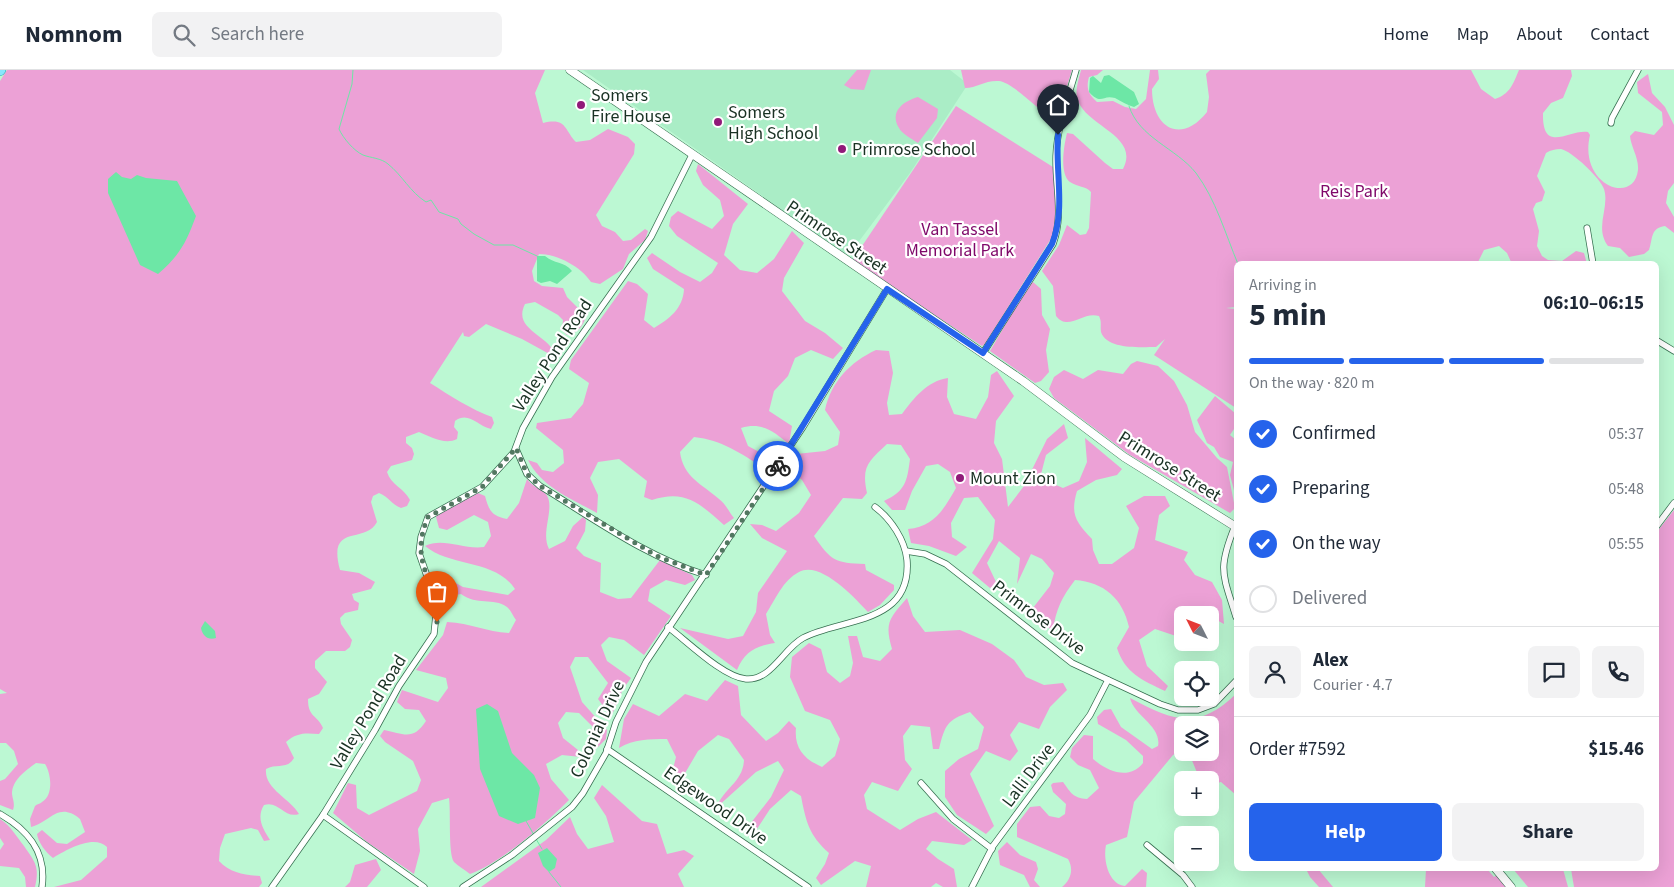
<!DOCTYPE html>
<html lang="en">
<head>
<meta charset="utf-8">
<style>
  body { margin:0; font-family:"Source Sans 3",sans-serif; background:#f2f2f3; color:#1f2937; height:100vh; display:flex; flex-direction:column; font-size:19px; white-space:nowrap }
  * { box-sizing:border-box; margin:0 }
  p { font-size:16px; color:#747a83 }
  .icon { flex:none; width:28px; height:28px; fill:none; stroke:currentColor; stroke-width:2; stroke-linecap:round; stroke-linejoin:round }
  .map { position:relative; flex:1; overflow:hidden }
  .sheet { position:absolute; left:1234px; top:191px; width:425px; height:610px; display:flex; flex-direction:column; background:#fff; border-radius:8px; box-shadow:0 5px 20px #0002 }
  .sheet>* { flex:none }
  .needle { width:32px; rotate:312deg }
  .tools { position:absolute; left:1174px; top:536px; display:grid; gap:10px }
  .tools a { display:grid; place-items:center; width:45px; height:45px; border-radius:8px; background:#fff; box-shadow:0 5px 20px #0002; font-size:25px }
  .pin { position:absolute; display:grid; place-items:center; width:42px; height:42px; color:#fff; margin:-51px -21px; border-radius:50% 50% 50% 0; rotate:-45deg; box-shadow:0 0 5px #0007 }
  .pin .icon { rotate:45deg }
  .courier { position:absolute; display:grid; place-items:center; width:50px; height:50px; margin:-25px; border:4px solid #2563eb; border-radius:50%; background:#fff; color:#222; box-shadow:0 1px 6px #0007 }
  .summary em { font-style:normal; font-weight:700 }
  .summary div { display:flex; flex-direction:column-reverse }
  .summary { display:flex; align-items:center; justify-content:space-between; height:85px; padding:0 15px }
  h1 { font-size:32px; font-weight:700; line-height:38px }
  .bar { display:grid; grid-template-columns:repeat(4,1fr); gap:8px 5px; align-content:center; height:60px; padding:0 15px }
  .bar i { height:6px; border-radius:4px; background:#e0e1e3 }
  .bar .on { background:#2563eb }
  .bar p { grid-column:span 4 }
  .line { display:flex; align-items:center; gap:12px; padding:0 15px; border-top:1px solid #e0e1e3 }
  .line div { flex:1 }
  .round { display:grid; place-items:center; flex:none; width:52px; height:52px; border-radius:8px; background:#f2f2f3 }
  ol { padding:0 15px; list-style:none }
  li { display:flex; align-items:center; gap:15px; height:55px }
  li p { margin-inline-start:auto }
  li .icon { padding:5px; border-radius:50%; background:#2563eb; color:#fff; stroke-width:4 }
  li:last-child { color:#747a83 }
  li i { width:28px; height:28px; border:2px solid #e0e1e3; border-radius:50% }
  .button { display:flex; gap:10px; margin-top:auto; padding:10px 15px }
  .button a { flex:1; height:58px; border-radius:8px; background:#2563eb; color:#fff; font-size:20px; font-weight:700; line-height:58px; text-align:center }
  .button a+a { background:#f2f2f3; color:#1f2937 }
  header { display:flex; align-items:center; gap:30px; box-sizing:border-box; height:70px; padding:0 25px; background:#fff; border-bottom:1px solid #e0e1e3 }
  header strong { font-size:24px }
  nav { display:flex; gap:28px; margin-inline-start:auto; font-size:18px }
  .search { width:350px; height:45px; background:#f2f2f3; display:flex; align-items:center; gap:12px; box-sizing:border-box; padding:0 18px; border-radius:8px; color:#747a83; font-size:19px }
  .map>svg:first-child { display:block }
  .built { fill:#aaedc6 }
  .green { fill:#eca1d6 }
  .water { fill:#6de7a6 }
  .lines { fill:none; stroke-linecap:round; stroke-linejoin:round }
  .stream { stroke:#6de7a6; stroke-width:1 }
  .street-casing { stroke:#366f50; stroke-width:7 }
  .secondary-casing { stroke:#366f50; stroke-width:9 }
  .primary-casing { stroke:#2f9caf; stroke-width:10 }
  .street { stroke:#fff; stroke-width:5.5 }
  .secondary { stroke:#fff; stroke-width:8 }
  .primary { stroke:#89e6fc; stroke-width:9 }
  .done { stroke:#527761; stroke-width:5; stroke-dasharray:0 9 }
  .route { stroke:#2563eb; stroke-width:6 }
  .poi-dot { fill:#911a79; stroke:#fff; stroke-width:2 }
  .labels { text-anchor:middle; stroke-width:4.5; stroke-linejoin:round; paint-order:stroke }
  .poi-label { font-size:18px; fill:#193123; stroke:#fff; text-anchor:start }
  .park-label { font-size:18px; fill:#7f0769; stroke:#fff }
  .street-label { font-size:18px; fill:#193123; stroke:#fff }
</style>
</head>
<body>
<header>
<strong>Nomnom</strong>
<div class="search"><svg class="icon" aria-label="search" viewBox="0 0 24 24"><circle cx="10" cy="10" r="6"/><path d="M15 15l6 6"/></svg>Search here</div>
<nav><a>Home</a><a>Map</a><a>About</a><a>Contact</a></nav>
</header>
<div class="map">
<svg width="1674" height="817" viewBox="0 0 1674 817">
  <rect width="100%" height="100%" fill="#bcf8d3"/>
  <polygon class="built" points="583,0 950,0 968,14 910,103 848,186"/>
  <g class="green">
    <path d="M7,0H545L535,23L543,53C567,47 564,60 576,72L590,70L608,59L628,67L635,74L634,84L596,145L602,156L615,162L623,171L631,170L645,159L648,161L645,170L629,184L623,199L600,214L591,212C581,197 558,184 539,184L532,201L534,211L542,216L563,218L567,227L586,246C584,255 576,265 567,265L562,260L563,250L558,245L535,232L525,234C512,260 549,264 556,286H553L522,269L486,254L469,267L464,266L463,262L430,313C449,325 472,340 492,347L494,353L491,359C477,356 469,341 455,351L454,357L458,362L457,369C445,375 431,367 419,362L406,367V373L412,378L414,384L412,390L391,396L387,402C391,415 404,418 410,430L407,436L401,438C392,435 388,426 379,423L373,426L371,432L377,452C365,475 327,452 340,500L359,503L375,512L371,519L352,524L354,530L359,533L358,540L345,543L340,548L341,554L352,570L350,577L345,581H326L315,591V598L327,612L319,624L308,629C308,648 317,644 323,658L319,664C306,663 297,662 286,672L294,688C287,700 277,693 266,699C264,719 290,728 299,744C284,749 279,730 264,735C256,748 263,759 270,770L264,771L258,760L251,758L225,764L220,778L219,791C230,803 245,805 260,806L262,813L259,817H54L81,810L107,787V777C94,764 66,780 53,788C46,783 38,772 37,764L42,760L57,773L67,774L85,762L80,749C58,731 51,752 31,757L30,749L35,736C37,734 40,734 42,732C54,725 51,703 45,694L36,693C25,701 12,710 12,724C13,731 15,733 13,740L0,735V711L5,709L18,694L14,681L6,673H0V624L7,623L0,619V11Z"/>
    <polygon points="857,0 871,0 864,20 851,19 844,15"/>
    <path d="M961,0H1072L1058,46L1053,50C1040,41 1012,12 999,11C985,10 977,18 965,18Z"/>
    <path d="M1081,0H1103L1097,5L1089,7C1086,18 1088,24 1097,32L1113,31L1125,37L1136,39L1146,29L1150,0H1158L1159,9L1152,19C1152,58 1181,75 1207,42L1209,27L1206,4L1210,0H1471L1481,19L1495,29C1510,24 1513,14 1519,0H1571L1572,6L1563,28L1551,33L1543,43C1542,85 1569,59 1588,62L1590,65C1578,115 1634,136 1638,100C1639,88 1631,77 1630,66L1635,61L1654,65L1663,55L1662,42L1638,23L1637,12L1648,4L1652,23L1665,37L1674,55V113L1668,121L1666,133L1674,147V163L1665,156C1650,158 1653,169 1649,180L1644,184L1629,187L1620,178L1608,176C1594,157 1610,138 1604,119C1601,109 1572,81 1561,79C1555,79 1551,80 1546,83L1537,106L1545,122L1542,131L1536,133L1533,139L1539,161L1537,176L1542,186L1548,190L1562,191L1576,181L1584,183L1587,194H1512L1507,183L1499,176L1484,180L1477,194H1236V237L1226,238L1236,239V338L1154,285L1165,269L1156,277C1141,277 1107,280 1101,262C1100,256 1102,252 1099,246C1082,241 1069,262 1056,246L1053,216L1042,201L1059,175L1067,155L1080,165L1086,164L1089,158L1091,122C1086,116 1077,117 1070,112C1059,104 1064,75 1067,63L1073,64L1105,93L1113,99H1123C1140,66 1088,57 1078,31C1074,22 1079,9 1081,0Z"/>
    <path d="M918,27L938,39L937,48L918,73C912,69 902,64 899,58C889,41 904,31 918,27Z"/>
    <polygon points="956,36 1053,97 1058,146 1054,164 985,274 982,276 852,191"/>
    <path d="M698,94L748,134L733,154L724,185L740,200L757,203L774,189L792,161L804,173L784,208L782,221L805,251L825,263L843,278L833,289L811,280L795,288L788,306L774,321L769,341L792,356L789,374C773,361 762,352 741,358L748,376L774,390L767,400C743,385 723,370 694,367L680,382C683,407 702,414 719,429C725,433 729,442 734,448L724,455C700,434 686,419 652,430L644,427L647,411L619,389L598,392L590,408L598,425L597,443C572,429 541,417 528,390L537,393L542,400L553,402L564,393L563,380L536,358L537,353L571,348L583,334L589,313L569,299L571,290L628,211L637,214L648,224L644,250L654,258C669,249 683,239 684,219L653,199L647,188L652,183L680,202L700,212L712,203L718,193L677,166L669,156L671,147L678,141L712,159L724,146L720,130L703,115L696,101Z"/>
    <polygon points="1033,212 1041,219 1042,245 1050,259 1046,280 1049,302 1041,311 1035,313 990,281 1028,216"/>
    <path d="M876,280L889,281L893,303L887,333L889,345L902,344C914,328 927,311 948,308L947,327L954,344L976,349L988,327L991,305L997,301L1014,326L996,351L994,373L1002,389L1008,437L1024,416L1047,369L1064,354L1068,368L1046,385L1040,408L1063,418L1079,411L1087,392L1085,368L1122,399L1117,405L1096,410L1077,421C1070,445 1076,452 1092,469L1093,480L1099,494H1112L1134,478L1139,458L1126,436L1144,426H1165L1170,436L1159,445L1155,470L1188,482L1184,490L1195,505L1212,512L1222,530L1224,554C1213,548 1200,538 1187,541V545H1182V568L1155,559L1139,570L1147,596L1168,616L1165,621C1142,610 1125,603 1117,578L1129,557C1123,529 1104,512 1075,510C1062,527 1056,539 1053,560L1036,552L1029,543L1050,516L1054,503L1042,489L1031,484L1017,514L1020,488L999,471L987,493L997,514L990,518L972,503L993,469L995,450L978,427L964,428L951,453L952,467L967,477L956,486L929,476L911,473L908,459C934,457 944,439 956,418L950,402L938,394L926,396L912,421L905,440H892L884,431C906,421 907,411 910,389L901,375L887,374C869,391 861,396 867,423L862,429L843,428L814,466C831,491 835,493 865,494L866,500L894,515V520L880,535L868,542C855,528 820,490 799,502C783,510 775,530 766,544L770,565L775,573C756,576 745,581 737,600L680,558L728,569L743,566L756,542L758,523L787,481L762,468L750,454L762,455L776,461L799,443L811,425L802,410L787,397L796,384L825,381L838,375L840,362L825,340C831,312 850,292 876,280Z"/>
    <polygon points="1137,291 1158,296 1174,311 1187,335 1195,362 1217,388 1227,397 1235,438 1230,443 1130,385 1054,328 1049,319 1054,307 1064,300 1083,309 1098,300 1123,304 1131,294"/>
    <polygon points="1215,326 1236,344 1236,356 1230,365 1236,370 1236,428 1230,405 1233,392 1220,387 1214,377 1207,373 1197,350"/>
    <path d="M527,409C532,416 540,418 546,424C556,437 540,462 549,479L565,471L573,456L583,447L586,450L585,461L576,478L584,486L601,493L600,522L618,529L631,528L660,490L692,505L695,510L685,515L666,510L650,519L648,531L671,546L644,585L624,570L609,567L601,575L607,591L631,608L623,619L611,647L598,629L608,613L588,587H575L570,597L582,632L607,660L606,669L598,677L592,672L593,657L579,643L566,642L558,653L563,668L578,680L581,687L562,685L546,694L551,709L569,730C545,754 501,793 470,804C465,800 458,796 454,792C448,784 451,742 449,728L432,733L418,759L420,781L414,804L367,772L333,743L348,713L356,715L357,738L369,745L417,721L421,710L413,691L385,672L380,666L384,660C404,664 413,671 426,651L419,640L405,639L397,632L402,620L438,632L448,618L446,608L416,600L443,565L447,552C471,553 486,562 509,563L516,550C513,546 510,539 507,537C493,527 477,536 461,524L445,527L436,517L433,506L441,505L463,517L508,525L515,519C495,489 450,497 425,476C443,467 464,480 484,477L491,466L488,452L474,445L447,460L439,458L436,447L442,440L478,423L485,426C489,441 492,446 507,449L519,433Z"/>
    <polygon points="1674,440 1674,817 1574,817 1571,799 1656,799 1656,463"/>
    <path d="M907,528L913,546L925,562L960,560L992,574L1014,590L1026,607L1044,615L1063,613L1067,620L1050,637L1039,659L1019,652L1010,665L1018,681L1010,691L986,681L970,704L994,756L986,764L957,745L945,727V701L959,689L978,679L984,657L970,642C947,650 945,655 939,679H933L930,657L911,655L903,666L905,690L912,699L898,721L872,712L864,725L867,739L900,760L918,749L936,742L972,770L964,775L932,771L926,779L938,789L954,799L957,817H943L936,813L931,817H866L871,796L855,791L821,815L816,808L825,794L829,783C809,765 806,752 801,726L791,720L770,739L755,762L747,758L771,727L784,700L778,691L756,702L716,738C724,718 743,712 744,690L729,669L718,665L698,681L681,710L675,716L671,707L676,687L667,669C649,669 634,669 619,678L624,649L633,634L659,646L685,624L707,631L725,610L738,616L741,645L766,671L778,663L789,651L796,658C794,678 804,689 822,697L835,686L840,669L830,650L805,641L790,607L792,587L809,573L821,579L827,602L840,613L850,606L853,593L848,566H857L863,587L880,591L892,579C884,552 890,548 907,528Z"/>
    <path d="M1236,624V725L1221,712L1214,714L1210,719V710H1200L1189,683L1210,682V655H1182V679L1173,685L1134,732L1127,767L1106,775C1103,789 1108,814 1125,816L1142,799L1147,803L1146,817H1062C1071,810 1074,799 1068,789L1017,767V754L1030,737L1040,736L1049,746L1059,748L1065,744L1066,734L1053,722L1051,715L1053,713L1063,712C1071,723 1073,728 1087,729L1099,718L1090,700L1078,695L1070,687L1072,678L1084,665L1093,666V689C1107,701 1129,711 1143,693V686L1126,670L1098,654L1097,647L1104,640L1111,639L1121,657L1152,679L1158,676C1162,656 1134,646 1130,628C1173,651 1198,661 1236,624Z"/>
    <polygon points="602,715 642,751 657,754 667,784 684,780 694,786 678,804 684,817 481,817 546,770 570,747 577,764 588,779 614,772 606,746 594,728"/>
    <path d="M0,749C11,756 16,766 24,776C35,792 40,797 35,817H26L25,807L19,798L0,796V780L4,774L0,768Z"/>
    <polygon points="1007,772 1020,785 1036,792 1038,799 1034,810 1040,817 1030,817 1024,805 1000,795 998,781"/>
    <polygon points="376,789 381,800 367,817 345,817 350,812 355,795"/>
    <polygon points="1306,799 1318,799 1333,817 1319,817 1310,807"/>
    <polygon points="1426,799 1487,799 1494,807 1497,805 1507,817 1425,817"/>
    <polygon points="1513,799 1563,799 1568,817 1528,817"/>
  </g>
  <g class="water">
    <path d="M1109,5L1134,22L1139,34L1134,37C1127,35 1121,31 1115,28C1102,24 1102,36 1089,22L1090,8L1093,6L1101,13L1104,6Z"/>
    <path d="M116,102L122,107L131,109L137,105L146,108L177,111L196,146C186,173 180,185 158,204L140,195L108,123V109Z"/>
    <path d="M537,186H545C554,194 564,191 572,201L557,214L550,211L541,213L537,211Z"/>
    <path d="M205,551L215,561L216,568C208,571 202,565 201,558Z"/>
    <polygon points="487,634 498,641 512,683 534,705 540,718 535,748 518,754 499,746 480,699 476,639"/>
    <polygon points="547,778 557,789 555,798 549,802 543,796 538,783"/>
  </g>
  <g class="lines">
    <g class="stream">
      <path d="M353,0L352,14L339,59C343,68 354,81 363,85C371,88 381,88 388,94C402,105 410,122 426,132L431,130L439,142L458,149L461,154L474,164L494,175H513L537,186"/>
      <path d="M1129,36C1139,68 1176,78 1196,103C1216,130 1225,163 1238,194"/>
      <polyline points="526,751 534,765"/>
      <polyline points="536,769 542,779"/>
      <polyline points="549,802 561,817"/>
    </g>
    <defs>
      <g id="street">
        <polyline points="1611,53 1612,48 1638,0"/>
        <polyline points="1587,158 1593,194"/>
        <polyline points="1656,270 1674,281"/>
        <path d="M983,283L1053,174C1064,144 1055,117 1056,86C1057,57 1068,28 1076,0"/>
        <path d="M516,379L527,404L540,416C593,448 646,487 706,505"/>
        <path d="M1235,456C1217,500 1223,504 1236,547"/>
        <polyline points="1656,457 1674,433"/>
        <polyline points="906,481 925,484 946,494 1072,593 1160,634 1178,640 1198,640 1214,634 1236,611"/>
        <path d="M668,557C688,572 723,607 746,609C771,611 783,579 803,568C841,548 912,555 907,490C905,470 891,449 875,437"/>
        <polyline points="607,679 808,817"/>
        <polyline points="921,713 953,749 992,779"/>
        <path d="M0,744C28,760 47,782 42,817"/>
        <polyline points="323,745 424,817"/>
        <polyline points="1147,775 1183,805 1192,817"/>
        <polyline points="272,817 323,745 375,660 399,616 434,564 437,535 419,483 421,467 428,447 482,417 514,382 523,358 552,307 651,167 692,85"/>
        <polyline points="463,817 512,785 572,737 583,723 606,683 616,652 646,592 803,357 887,219"/>
        <polyline points="972,817 993,776 1090,645 1108,610"/>
      </g>
      <g id="secondary">
        <polyline points="570,0 1023,311 1124,387 1236,457"/>
        <polyline points="1496,799 1511,817"/>
      </g>
      <polyline id="primary" points="0,1 1,0"/>
    </defs>
    <use href="#street" class="street-casing"/>
    <use href="#secondary" class="secondary-casing"/>
    <use href="#primary" class="primary-casing"/>
    <use href="#street" class="street"/>
    <use href="#secondary" class="secondary"/>
    <use href="#primary" class="primary"/>
  </g>
  <g class="lines">
    <path class="done" d="M437,552C437,507 408,494 428,447L482,417L516,378L527,404L540,416L657,486L706,505L778,396"/>
    <path class="route" d="M778,396L887,219L983,283L1052,174C1066,139 1055,101 1058,65"/>
  </g>
  <g class="poi-dot">
    <circle cx="581" cy="35" r="5"/>
    <circle cx="718" cy="52" r="5"/>
    <circle cx="842" cy="79" r="5"/>
    <circle cx="960" cy="408" r="5"/>
  </g>
  <g class="labels">
    <g class="poi-label">
      <text x="591" y="31">Somers<tspan x="591" dy="21">Fire House</tspan></text>
      <text x="728" y="48">Somers<tspan x="728" dy="21">High School</tspan></text>
      <text x="852" y="85">Primrose School</text>
      <text x="970" y="414">Mount Zion</text>
    </g>
    <g class="park-label">
      <text x="1354" y="127">Reis Park</text>
      <text x="960" y="165">Van Tassel<tspan x="960" dy="21">Memorial Park</tspan></text>
    </g>
    <g class="street-label">
      <text transform="translate(837 167) rotate(34)" y="6">Primrose Street</text>
      <text transform="translate(552 285) rotate(-57)" y="6">Valley Pond Road</text>
      <text transform="translate(1170 396) rotate(32)" y="6">Primrose Street</text>
      <text transform="translate(1039 547) rotate(37)" y="6">Primrose Drive</text>
      <text transform="translate(368 642) rotate(-59)" y="6">Valley Pond Road</text>
      <text transform="translate(597 659) rotate(-65)" y="6">Colonial Drive</text>
      <text transform="translate(1028 705) rotate(-53)" y="6">Lalli Drive</text>
      <text transform="translate(716 735) rotate(35)" y="6">Edgewood Drive</text>
    </g>
  </g>
</svg>
<div class="tools">
<a><svg class="needle" viewBox="-14 -14 28 28"><path d="M0-13l5 13h-10z" fill="#e53935"/><path d="M0 13l5-13h-10z" fill="#747a83"/></svg></a>
<a><svg class="icon" aria-label="locate" viewBox="0 0 24 24"><circle cx="12" cy="12" r="6"/><path d="M12 2v4M12 18v4M2 12h4M18 12h4"/></svg></a>
<a><svg class="icon" aria-label="layers" viewBox="0 0 24 24"><path d="M12 4l9 5-9 5-9-5zM3 14l9 5 9-5"/></svg></a>
<a>+</a>
<a>−</a>
</div>
<div class="pin" style="left:437px;top:552px;background:#ea580c"><svg class="icon" aria-label="bag" viewBox="0 0 24 24"><path d="M5 8h14l-1 12H6zM9 8a3 3 0 0 1 6 0"/></svg></div>
<div class="pin" style="left:1058px;top:65px;background:#1f2937"><svg class="icon" aria-label="home" viewBox="0 0 24 24"><path d="M3 11l9-7 9 7M6 9v11h12V9"/></svg></div>
<div class="courier" style="left:778px;top:396px"><svg class="icon" aria-label="bike" viewBox="0 0 24 24"><circle cx="6" cy="16" r="4"/><circle cx="18" cy="16" r="4"/><path d="M6 16l4-8h5l3 8M10 8l3 8H6M13 5h3"/></svg></div>
<section class="sheet">
<div class="summary"><div><h1>5 min</h1><p>Arriving in</p></div><em>06:10–06:15</em></div>
<div class="bar"><i class="on"></i><i class="on"></i><i class="on"></i><i></i><p>On the way · 820 m</p></div>
<ol>
<li><svg class="icon" aria-label="check" viewBox="0 0 24 24"><path d="M5 12l5 5 9-10"/></svg>Confirmed<p>05:37</p></li>
<li><svg class="icon" aria-label="check" viewBox="0 0 24 24"><path d="M5 12l5 5 9-10"/></svg>Preparing<p>05:48</p></li>
<li><svg class="icon" aria-label="check" viewBox="0 0 24 24"><path d="M5 12l5 5 9-10"/></svg>On the way<p>05:55</p></li>
<li><i></i>Delivered</li>
</ol>
<div class="line" style="height:90px"><a class="round"><svg class="icon" aria-label="person" viewBox="0 0 24 24"><circle cx="12" cy="8" r="4"/><path d="M4 21q1-7 8-7t8 7"/></svg></a><div><b>Alex</b><p>Courier · 4.7</p></div><a class="round"><svg class="icon" aria-label="chat" viewBox="0 0 24 24"><path d="M4 5h16v11H9l-5 4z"/></svg></a><a class="round"><svg class="icon" aria-label="phone" viewBox="0 0 24 24"><path d="M5 4h4l2 5-3 2q2 4 5 5l2-3 5 2v4C11 20 4 13 5 4z"/></svg></a></div>
<div class="line" style="height:65px"><div>Order #7592</div><b>$15.46</b></div>
<div class="button"><a>Help</a><a>Share</a></div>
</section>
</div>
</body>
</html>
